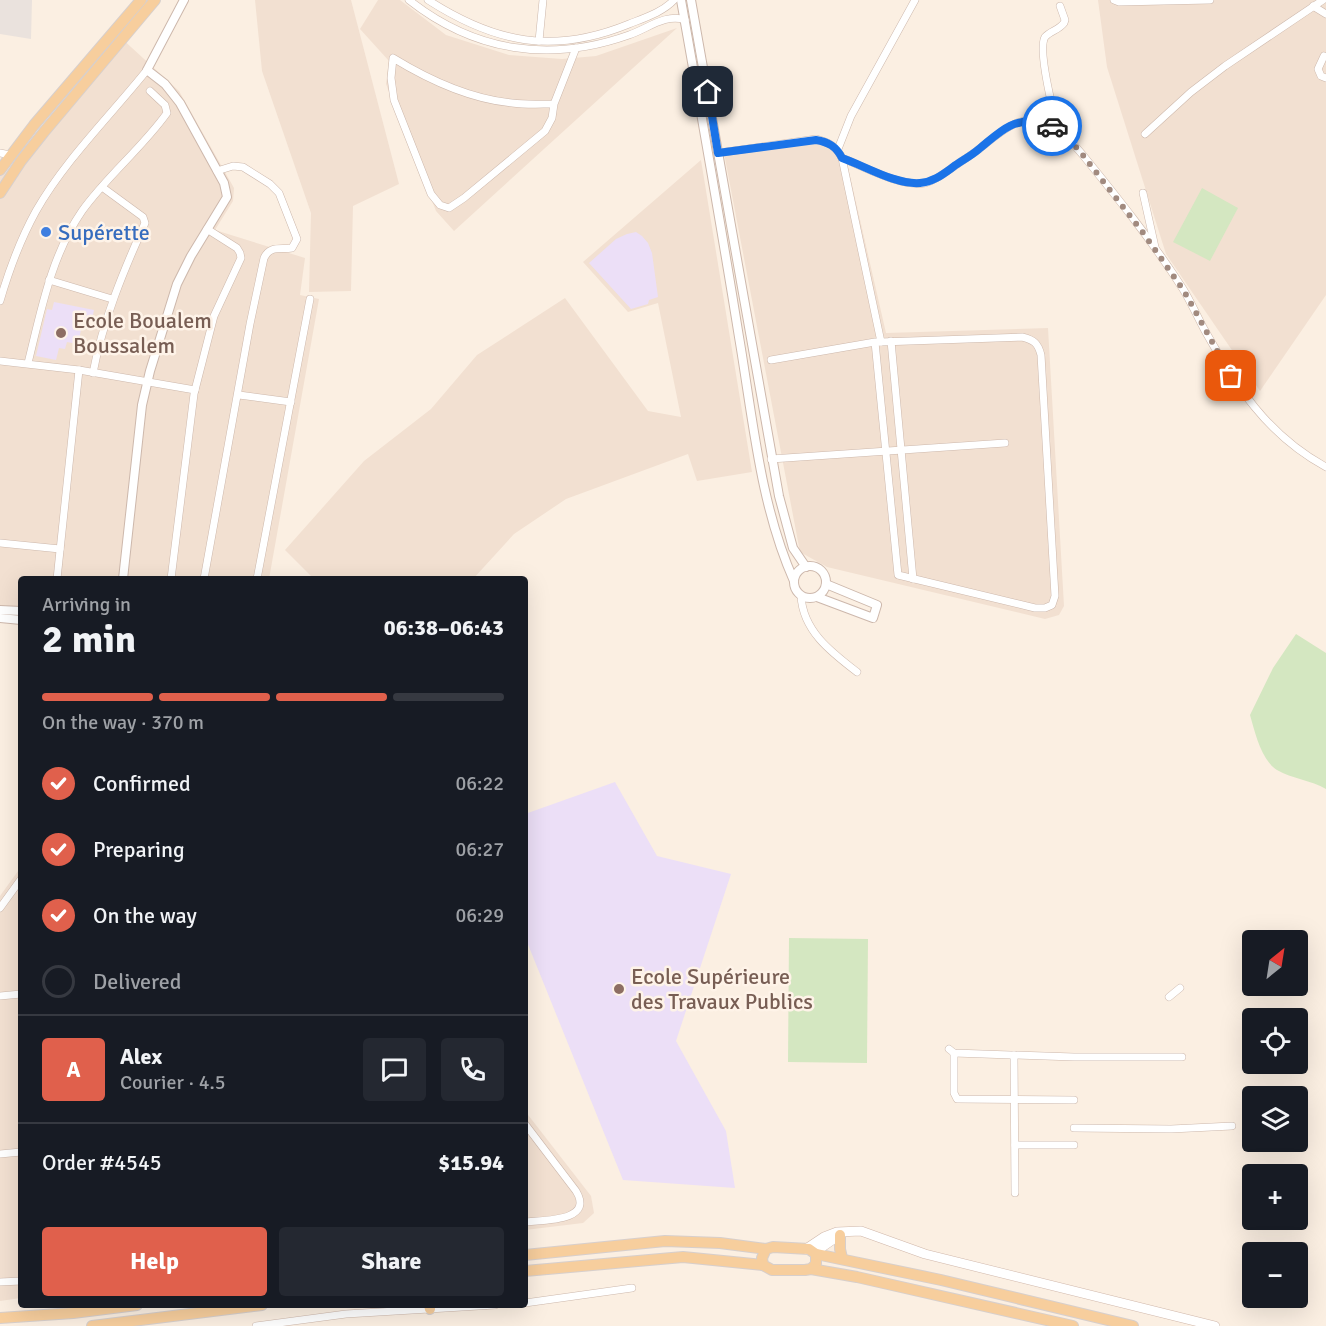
<!DOCTYPE html>
<html lang="en">
<head>
<meta charset="utf-8">
<style>
  body { margin:0; font-family:Signika,sans-serif; background:#242831; color:#f1f3f6; height:100vh; display:flex; flex-direction:column; font-size:22px; white-space:nowrap }
  * { box-sizing:border-box; margin:0 }
  p { font-size:20px; color:#9ea1a6 }
  .icon { flex:none; width:33px; height:33px; fill:none; stroke:currentColor; stroke-width:2; stroke-linecap:round; stroke-linejoin:round }
  .map { position:relative; flex:1; overflow:hidden }
  .panel { position:absolute; left:18px; top:576px; width:510px; height:732px; display:flex; flex-direction:column; background:#171b24; border-radius:6px; box-shadow:0 6px 24px #0002 }
  .panel>* { flex:none }
  .needle { width:39px; rotate:30deg }
  .tools { position:absolute; left:1242px; top:930px; display:grid; gap:12px }
  .tools a { display:grid; place-items:center; width:66px; height:66px; border-radius:6px; background:#171b24; box-shadow:0 6px 24px #0002; font-size:30px }
  .pin { position:absolute; display:grid; place-items:center; width:51px; height:51px; color:#fff; margin:-26px; border-radius:12px; box-shadow:0 3px 9px #0006 }
  .courier { position:absolute; display:grid; place-items:center; width:60px; height:60px; margin:-30px; border:4px solid #1a73e8; border-radius:50%; background:#fff; color:#222; box-shadow:0 2px 8px #0007 }
  .head em { font-style:normal; font-weight:700 }
  .head div { display:flex; flex-direction:column-reverse }
  .head { display:flex; align-items:center; justify-content:space-between; height:102px; padding:0 24px }
  h1 { font-size:39px; font-weight:700; line-height:45px }
  .bar { display:grid; grid-template-columns:repeat(4,1fr); gap:9px 6px; align-content:center; height:72px; padding:0 24px }
  .bar i { height:8px; border-radius:4px; background:#363941 }
  .bar .on { background:#e0604c }
  .bar p { grid-column:span 4 }
  .line { display:flex; align-items:center; gap:15px; padding:0 24px; border-top:2px solid #363941 }
  .line div { flex:1 }
  .round { display:grid; place-items:center; flex:none; width:63px; height:63px; border-radius:6px; background:#242831 }
  ol { padding:0 24px; list-style:none }
  li { display:flex; align-items:center; gap:18px; height:66px }
  li p { margin-inline-start:auto }
  li .icon { padding:6px; border-radius:50%; background:#e0604c; color:#fff; stroke-width:4 }
  li:last-child { color:#9ea1a6 }
  li i { width:33px; height:33px; border:3px solid #363941; border-radius:50% }
  .cta { display:flex; gap:12px; margin-top:auto; padding:12px 24px }
  .cta a { flex:1; height:69px; border-radius:6px; background:#e0604c; color:#fff; font-size:24px; font-weight:700; line-height:69px; text-align:center }
  .cta a+a { background:#242831; color:#f1f3f6 }
  .map>svg:first-child { display:block }
  .residential { fill:#f2e0d1 }
  .industrial { fill:#eae2dd }
  .education { fill:#ecdff7 }
  .green { fill:#d4e7c1 }
  .lines { fill:none; stroke-linecap:round; stroke-linejoin:round }
  .minor-casing { stroke:#cdb8ac; stroke-width:8 }
  .tertiary-casing { stroke:#cdb8ac; stroke-width:10 }
  .secondary-casing { stroke:#d0b7aa; stroke-width:10 }
  .primary-casing { stroke:#d7cfcc; stroke-width:12 }
  .minor { stroke:#fff; stroke-width:7 }
  .tertiary { stroke:#fff; stroke-width:8 }
  .secondary { stroke:#fff; stroke-width:9 }
  .primary { stroke:#f7ce9d; stroke-width:10 }
  .done { stroke:#a18a7f; stroke-width:6; stroke-dasharray:0 10.8 }
  .route { stroke:#1a73e8; stroke-width:8 }
  .shop-dot { fill:#3f7fe0; stroke:#fef3e8; stroke-width:2 }
  .education-dot { fill:#8d6e63; stroke:#fef3e8; stroke-width:2 }
  .labels { text-anchor:middle; stroke-width:5; stroke-linejoin:round; paint-order:stroke }
  .shop-label { font-size:22px; fill:#366cbe; stroke:#fef3e8; text-anchor:start }
  .education-label { font-size:22px; fill:#785e54; stroke:#fef3e8; text-anchor:start }
</style>
</head>
<body>
<div class="map">
<svg width="1326" height="1326" viewBox="0 0 1326 1326">
  <rect width="100%" height="100%" fill="#fbefe2"/>
  <g class="residential">
    <polygon points="255,0 351,0 399,184 353,206 351,291 309,292 311,213 262,71"/>
    <polygon points="378,0 400,0 446,35 509,55 562,59 596,56 677,28 454,231 436,211 386,84 389,61 360,29"/>
    <polygon points="1098,0 1326,0 1326,295 1260,391 1166,254 1107,67"/>
    <polygon points="119,36 179,91 234,188 233,201 215,230 305,258 300,295 319,299 269,579 21,579 21,618 0,616 0,170 5,173"/>
    <polygon points="816,136 835,143 845,154 886,333 1048,328 1064,606 1059,615 1045,619 827,567 800,552 723,148"/>
    <polygon points="701,160 752,472 697,481 688,454 566,499 514,534 473,579 314,579 285,550 364,461 431,409 477,355 565,298 648,411 681,417 658,303 628,312 583,262"/>
    <polygon points="21,867 21,1298 0,1301 0,896"/>
    <polygon points="525,1111 591,1196 594,1213 583,1223 525,1230"/>
  </g>
  <polygon class="industrial" points="0,0 32,0 31,39 0,34"/>
  <g class="education">
    <polygon points="636,232 642,236 648,243 652,253 658,297 649,300 648,304 631,309 589,263 616,239 627,234"/>
    <polygon points="54,302 94,310 91,324 82,323 79,341 77,344 67,342 65,349 59,348 56,360 36,356 47,309 52,310"/>
    <polygon points="615,782 657,856 731,874 676,1041 726,1131 735,1188 623,1180 525,937 525,814"/>
  </g>
  <g class="green">
    <polygon points="1202,188 1238,208 1210,261 1173,242"/>
    <path d="M1296,634L1326,653V789C1311,780 1292,779 1277,770C1261,760 1255,732 1250,715L1273,668Z"/>
    <polygon points="789,938 868,939 867,1063 788,1062"/>
  </g>
  <g class="lines">
    <defs>
      <g id="minor">
        <path d="M409,0C475,52 550,63 629,35C647,29 666,13 685,20"/>
        <path d="M428,0C495,43 553,55 629,24C644,18 663,12 674,0"/>
        <polyline points="1114,0 1119,2 1210,0"/>
        <polyline points="1313,6 1326,14"/>
        <polyline points="539,41 543,0"/>
        <polyline points="1324,56 1318,69 1321,76 1326,78"/>
        <path d="M554,104C540,104 526,105 512,103C470,99 429,80 393,58L391,78L394,100L431,194L440,205L449,208L464,198L545,131L552,118L554,104L576,48"/>
        <path d="M1058,130C1054,114 1037,50 1045,37C1050,31 1059,30 1064,23L1065,20L1060,6"/>
        <polyline points="1145,134 1191,92 1225,66 1323,0"/>
        <polyline points="838,149 851,116 915,0"/>
        <polyline points="0,153 10,155"/>
        <path d="M718,153L816,139C828,142 836,146 842,158L881,342"/>
        <path d="M842,158C865,167 900,187 925,183C937,180 946,172 956,165C964,159 972,155 979,149C1000,133 1019,112 1048,123C1061,128 1073,144 1082,154C1117,197 1153,242 1183,289C1191,302 1197,316 1204,329C1236,386 1267,435 1326,467"/>
        <polyline points="1143,193 1155,247"/>
        <polyline points="49,280 112,299"/>
        <path d="M0,301C9,270 20,240 36,211C65,160 111,115 147,70"/>
        <polyline points="891,341 913,579"/>
        <path d="M771,360L875,342H881L1022,337C1034,340 1038,343 1041,355L1055,596L1052,605L1045,608H1035L898,575L875,342"/>
        <polyline points="0,361 79,370 195,390"/>
        <path d="M28,363C41,311 51,256 82,211C107,176 142,148 167,113L165,105L150,91"/>
        <path d="M93,373C103,320 123,272 145,223L143,217L102,187"/>
        <polyline points="239,395 291,402"/>
        <polyline points="771,459 1005,443"/>
        <polyline points="0,543 60,549"/>
        <polyline points="57,579 79,370"/>
        <polyline points="171,579 194,394 214,316 241,258 240,253 237,248 207,229"/>
        <path d="M204,579L250,324L264,258C270,245 281,250 292,248L297,239L279,193L270,184L243,167L233,166L217,171"/>
        <polyline points="257,579 310,299"/>
        <path d="M801,596C803,631 831,652 857,672"/>
        <polyline points="0,908 21,879"/>
        <polyline points="0,996 21,994"/>
        <polyline points="1169,997 1180,988"/>
        <polyline points="949,1049 954,1053 1074,1057 1182,1057"/>
        <polyline points="954,1053 954,1093 957,1099 1074,1100"/>
        <polyline points="1014,1055 1015,1193"/>
        <path d="M525,1124L576,1191C595,1222 542,1220 525,1222"/>
        <polyline points="1074,1128 1171,1129 1232,1126"/>
        <polyline points="1015,1145 1074,1145"/>
        <polyline points="0,1154 21,1152"/>
        <polyline points="0,1282 21,1281"/>
        <polyline points="525,1303 632,1288"/>
        <polyline points="256,1326 346,1314 495,1305"/>
      </g>
      <g id="tertiary">
        <path d="M681,0C701,112 721,225 739,337C753,419 760,505 794,581"/>
        <polyline points="691,0 779,496 793,548 806,567"/>
        <circle cx="810" cy="582" r="16"/>
        <polyline points="123,579 142,405 150,371 177,284 191,256 227,197 224,183 180,103 165,84 147,70 184,0"/>
        <polyline points="817,597 873,618 877,605 826,584"/>
        <polyline points="0,610 21,611"/>
        <polyline points="0,618 21,620"/>
      </g>
      <g id="secondary">
        <polyline points="806,1249 824,1237 837,1232 861,1231 925,1254 1215,1326"/>
        <polyline points="815,1252 841,1234"/>
      </g>
      <g id="primary">
        <polyline points="0,170 34,125 141,0"/>
        <polyline points="0,193 21,161 44,132 155,0"/>
        <polyline points="840,1235 840,1249 842,1258"/>
        <polygon points="773,1247 809,1249 816,1254 816,1264 811,1269 805,1270 772,1270 763,1265 762,1258 766,1249"/>
        <polyline points="816,1254 941,1280 1133,1326"/>
        <polyline points="525,1255 665,1241 720,1243 766,1249"/>
        <polyline points="811,1269 857,1277 1073,1326"/>
        <polyline points="525,1271 683,1257 763,1265"/>
        <polyline points="429,1305 430,1309"/>
        <polyline points="0,1318 73,1313 137,1305"/>
        <polyline points="92,1326 262,1305"/>
      </g>
    </defs>
    <use href="#minor" class="minor-casing"/>
    <use href="#tertiary" class="tertiary-casing"/>
    <use href="#secondary" class="secondary-casing"/>
    <use href="#primary" class="primary-casing"/>
    <use href="#minor" class="minor"/>
    <use href="#tertiary" class="tertiary"/>
    <use href="#secondary" class="secondary"/>
    <use href="#primary" class="primary"/>
  </g>
  <g class="lines">
    <polyline class="done" points="1052,126 1068,138 1082,154 1144,234 1184,291 1231,376"/>
    <path class="route" d="M708,92L718,153L816,140C828,142 836,146 842,158C865,166 896,185 920,183C933,182 942,175 953,167C961,161 971,156 979,149C999,133 1011,118 1039,122C1044,123 1048,123 1052,126"/>
  </g>
  <circle class="shop-dot" cx="46" cy="232" r="6"/>
  <g class="education-dot">
    <circle cx="61" cy="333" r="6"/>
    <circle cx="619" cy="989" r="6"/>
  </g>
  <g class="labels">
    <g class="shop-label">
      <text x="58" y="240">Supérette</text>
    </g>
    <g class="education-label">
      <text x="73" y="328">Ecole Boualem<tspan x="73" dy="25">Boussalem</tspan></text>
      <text x="631" y="984">Ecole Supérieure<tspan x="631" dy="25">des Travaux Publics</tspan></text>
    </g>
  </g>
</svg>
<div class="tools">
<a><svg class="needle" viewBox="-14 -14 28 28"><path d="M0-13l5 13h-10z" fill="#e53935"/><path d="M0 13l5-13h-10z" fill="#9ea1a6"/></svg></a>
<a><svg class="icon" aria-label="locate" viewBox="0 0 24 24"><circle cx="12" cy="12" r="6"/><path d="M12 2v4M12 18v4M2 12h4M18 12h4"/></svg></a>
<a><svg class="icon" aria-label="layers" viewBox="0 0 24 24"><path d="M12 4l9 5-9 5-9-5zM3 14l9 5 9-5"/></svg></a>
<a>+</a>
<a>−</a>
</div>
<div class="pin" style="left:1231px;top:376px;background:#ea580c"><svg class="icon" aria-label="bag" viewBox="0 0 24 24"><path d="M5 8h14l-1 12H6zM9 8a3 3 0 0 1 6 0"/></svg></div>
<div class="pin" style="left:708px;top:92px;background:#1f2937"><svg class="icon" aria-label="home" viewBox="0 0 24 24"><path d="M3 11l9-7 9 7M6 9v11h12V9"/></svg></div>
<div class="courier" style="left:1052px;top:126px"><svg class="icon" aria-label="car" viewBox="0 0 24 24"><path d="M5 17H2v-5l4-1 3-4h7l3 4 3 1v5h-3M9 17h6M6 11h13"/><circle cx="7" cy="17" r="2"/><circle cx="17" cy="17" r="2"/></svg></div>
<section class="panel">
<div class="head"><div><h1>2 min</h1><p>Arriving in</p></div><em>06:38–06:43</em></div>
<div class="bar"><i class="on"></i><i class="on"></i><i class="on"></i><i></i><p>On the way · 370 m</p></div>
<ol>
<li><svg class="icon" aria-label="check" viewBox="0 0 24 24"><path d="M5 12l5 5 9-10"/></svg>Confirmed<p>06:22</p></li>
<li><svg class="icon" aria-label="check" viewBox="0 0 24 24"><path d="M5 12l5 5 9-10"/></svg>Preparing<p>06:27</p></li>
<li><svg class="icon" aria-label="check" viewBox="0 0 24 24"><path d="M5 12l5 5 9-10"/></svg>On the way<p>06:29</p></li>
<li><i></i>Delivered</li>
</ol>
<div class="line" style="height:108px"><b class="round" style="background:#e0604c;color:#fff">A</b><div><b>Alex</b><p>Courier · 4.5</p></div><a class="round"><svg class="icon" aria-label="chat" viewBox="0 0 24 24"><path d="M4 5h16v11H9l-5 4z"/></svg></a><a class="round"><svg class="icon" aria-label="phone" viewBox="0 0 24 24"><path d="M5 4h4l2 5-3 2q2 4 5 5l2-3 5 2v4C11 20 4 13 5 4z"/></svg></a></div>
<div class="line" style="height:78px"><div>Order #4545</div><b>$15.94</b></div>
<div class="cta"><a>Help</a><a>Share</a></div>
</section>
</div>
</body>
</html>
